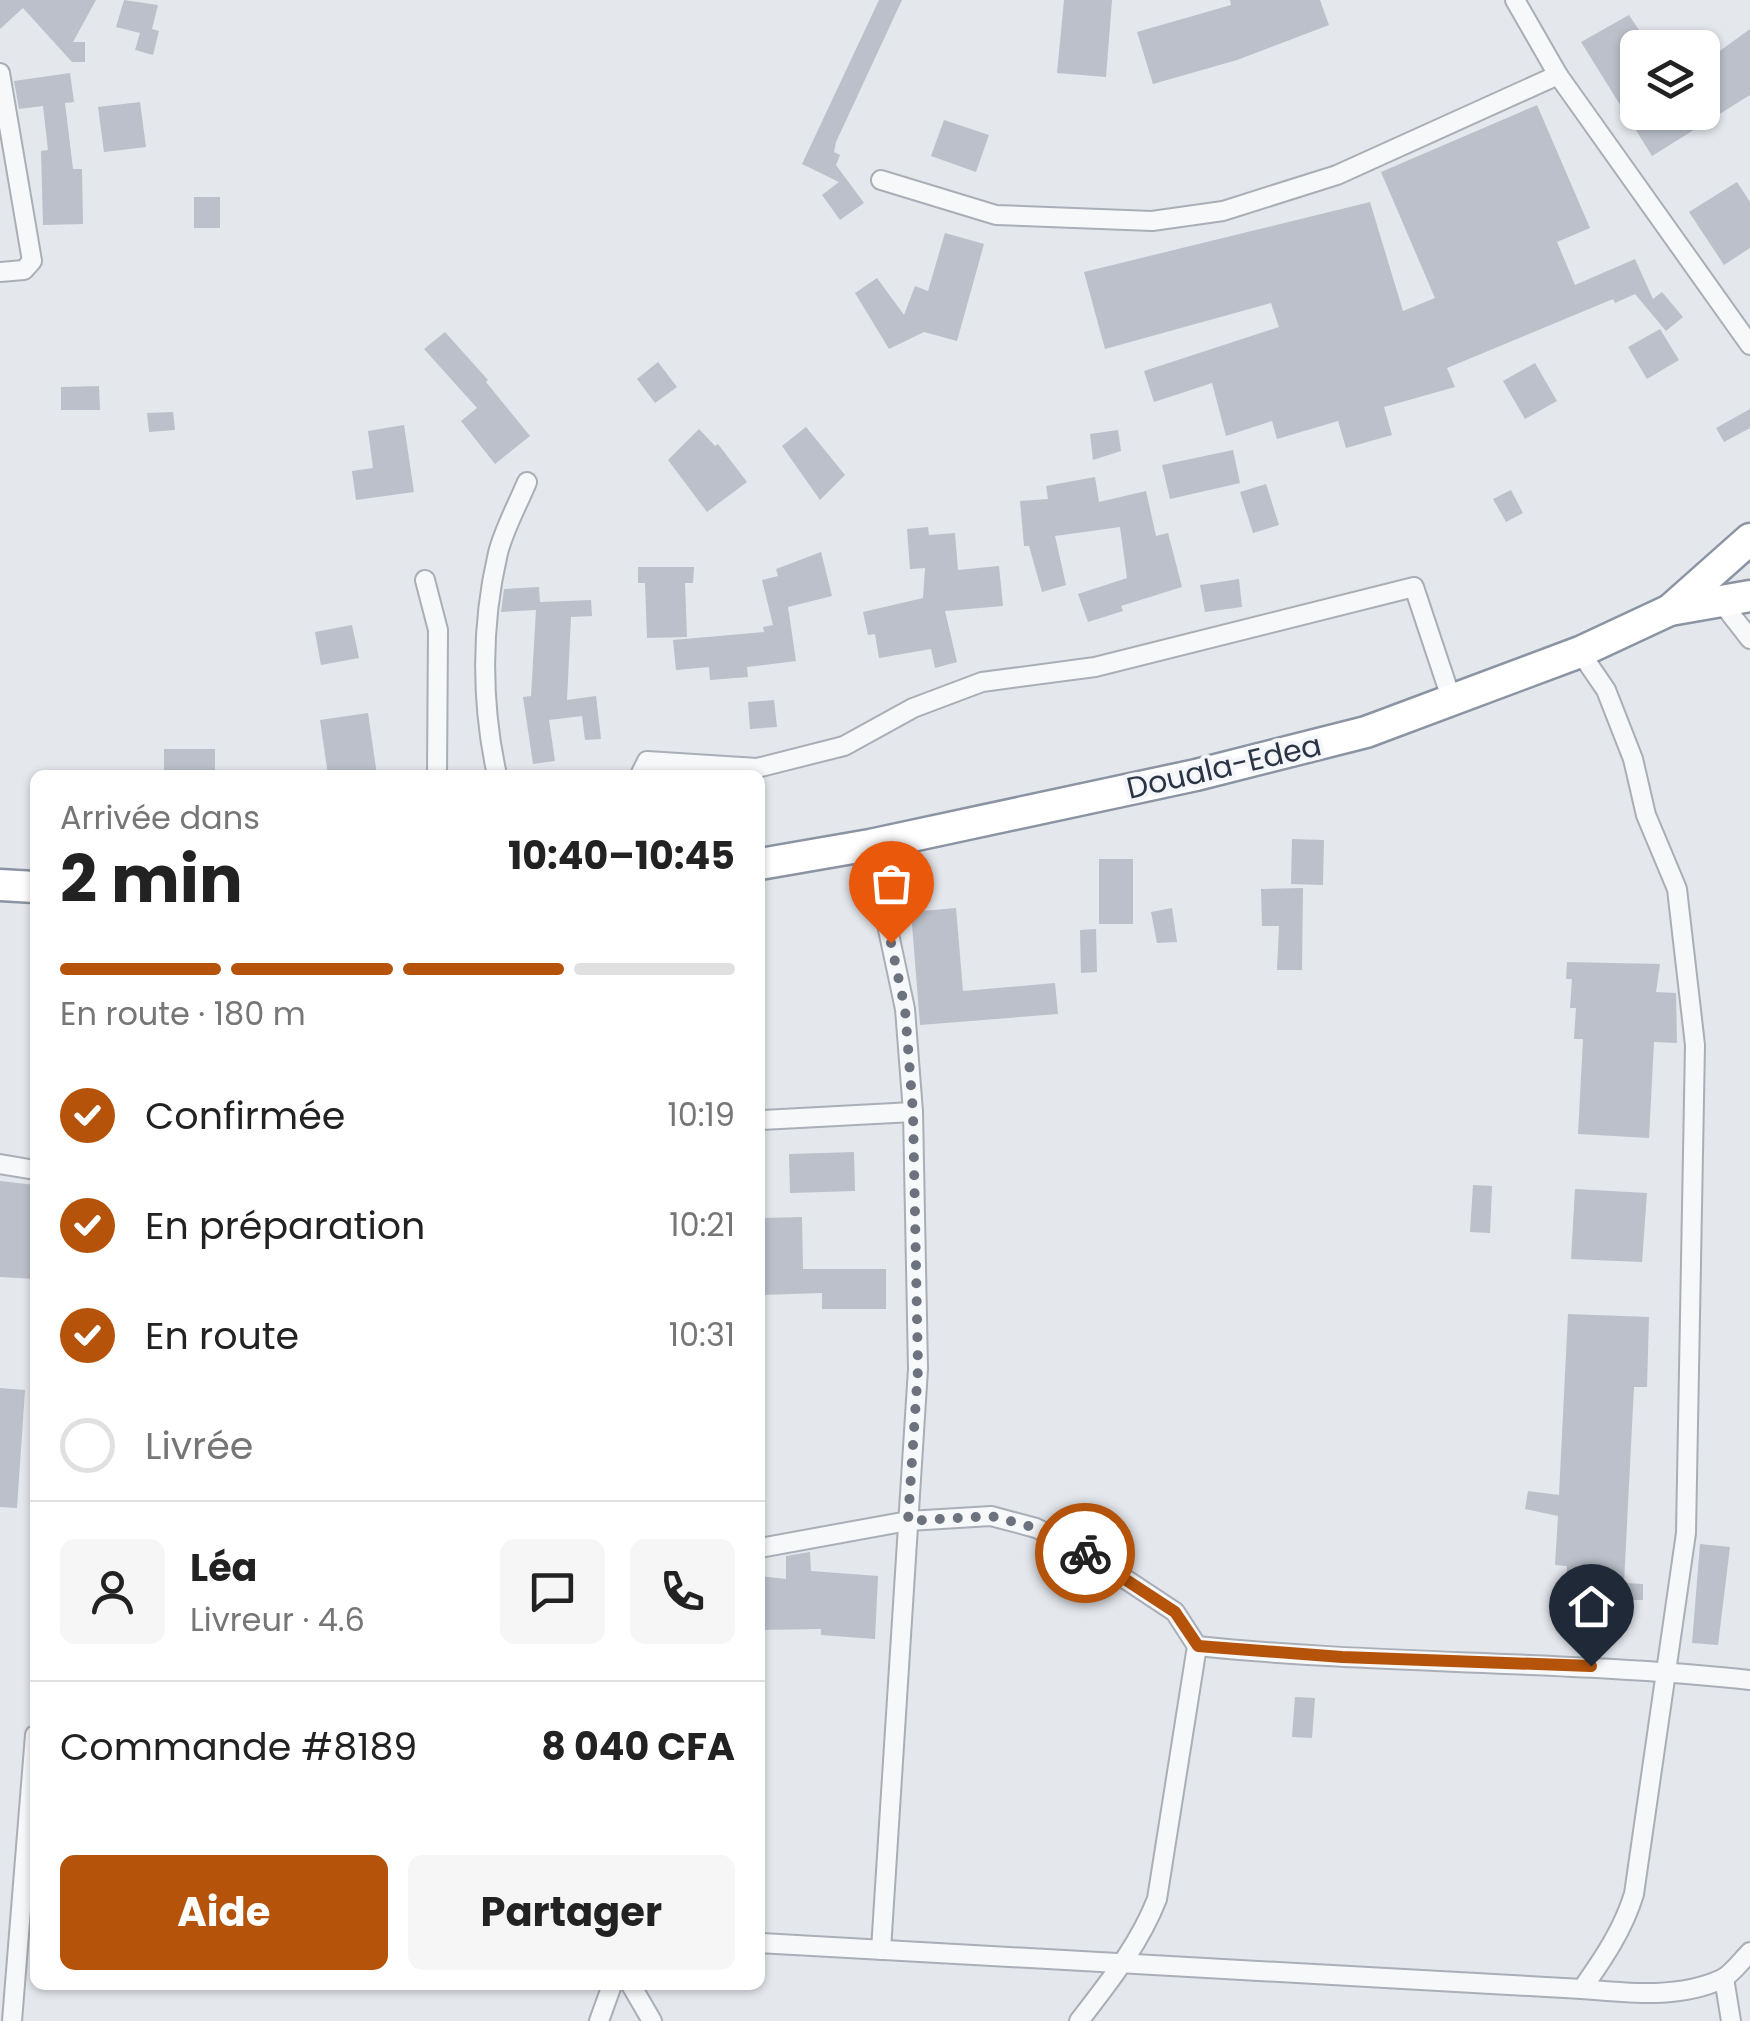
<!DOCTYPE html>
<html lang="fr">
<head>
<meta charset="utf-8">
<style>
  body { margin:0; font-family:Poppins,sans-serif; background:#f6f6f6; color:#222; height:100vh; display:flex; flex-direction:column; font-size:38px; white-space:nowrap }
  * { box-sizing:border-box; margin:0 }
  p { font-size:32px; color:#767676 }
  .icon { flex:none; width:55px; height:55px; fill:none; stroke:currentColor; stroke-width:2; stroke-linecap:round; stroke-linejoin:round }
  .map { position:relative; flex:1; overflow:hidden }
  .drawer { position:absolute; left:30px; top:770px; width:735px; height:1220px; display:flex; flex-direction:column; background:#fff; border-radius:15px; box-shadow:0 2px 8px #0004 }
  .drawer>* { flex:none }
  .fabs { position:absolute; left:1620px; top:30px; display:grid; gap:20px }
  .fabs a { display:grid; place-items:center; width:100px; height:100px; border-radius:15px; background:#fff; box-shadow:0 2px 8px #0004; font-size:50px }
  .pin { position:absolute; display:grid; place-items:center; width:85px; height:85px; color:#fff; margin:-102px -42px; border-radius:50% 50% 50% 0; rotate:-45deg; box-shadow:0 0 10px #0007 }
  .pin .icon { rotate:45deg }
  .courier { position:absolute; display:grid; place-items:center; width:100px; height:100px; margin:-50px; border:8px solid #b45309; border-radius:50%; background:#fff; color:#222; box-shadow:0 2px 12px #0007 }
  .summary em { font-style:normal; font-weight:700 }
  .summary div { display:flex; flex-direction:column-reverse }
  .summary { display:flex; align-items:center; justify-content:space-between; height:170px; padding:0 30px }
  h1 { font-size:65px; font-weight:700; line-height:75px }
  .bar { display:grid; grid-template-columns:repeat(4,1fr); gap:15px 10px; align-content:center; height:120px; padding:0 30px }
  .bar i { height:12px; border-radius:8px; background:#e0e0e0 }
  .bar .current { background:#b45309 }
  .bar p { grid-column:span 4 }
  .line { display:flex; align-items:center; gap:25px; padding:0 30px; border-top:2px solid #e0e0e0 }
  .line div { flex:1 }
  .round { display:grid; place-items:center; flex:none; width:105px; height:105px; border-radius:15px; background:#f6f6f6 }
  ol { padding:0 30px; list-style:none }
  li { display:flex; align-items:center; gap:30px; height:110px }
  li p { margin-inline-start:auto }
  li .icon { padding:10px; border-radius:50%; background:#b45309; color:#fff; stroke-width:4 }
  li:last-child { color:#767676 }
  li i { width:55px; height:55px; border:5px solid #e0e0e0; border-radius:50% }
  .primary-button { display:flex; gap:20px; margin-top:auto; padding:20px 30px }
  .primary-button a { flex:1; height:115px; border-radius:15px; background:#b45309; color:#fff; font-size:40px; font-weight:700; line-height:115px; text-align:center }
  .primary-button a+a { background:#f6f6f6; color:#222 }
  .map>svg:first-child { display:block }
  .building { fill:#bbc0ca }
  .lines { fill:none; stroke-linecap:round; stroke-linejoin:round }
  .minor-casing { stroke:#a9aeb7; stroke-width:22 }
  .trunk-casing { stroke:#8b94a3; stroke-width:35 }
  .minor { stroke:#f7f8fa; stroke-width:18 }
  .trunk { stroke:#fff; stroke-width:30 }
  .done { stroke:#6c737f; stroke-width:10; stroke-dasharray:0 18 }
  .route { stroke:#b45309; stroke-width:12 }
  .labels { text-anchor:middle; stroke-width:8; stroke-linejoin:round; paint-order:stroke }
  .street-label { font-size:30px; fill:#2b3445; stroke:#f4f6f9 }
</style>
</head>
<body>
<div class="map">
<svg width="1750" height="2021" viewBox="0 0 1750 2021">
  <rect width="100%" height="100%" fill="#e4e7ec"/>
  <g class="building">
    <polygon points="0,0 96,0 73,42 85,42 85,62 72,62 23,8 0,29"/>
    <polygon points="124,0 158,5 152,29 159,31 153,55 135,50 140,33 116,27"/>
    <polygon points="879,0 902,0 836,142 834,152 840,155 836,165 864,203 840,220 822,195 839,182 802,164"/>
    <polygon points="1064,0 1112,0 1106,77 1057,73"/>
    <polygon points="1230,0 1320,0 1329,25 1237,60 1153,84 1137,32 1231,5"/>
    <polygon points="1629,15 1651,48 1638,48 1638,112 1702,112 1702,64 1750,29 1750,95 1652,156 1581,42"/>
    <polygon points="70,73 74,102 65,103 73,169 82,169 83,224 43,225 41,151 48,150 43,106 19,109 14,81"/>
    <polygon points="140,102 146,147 104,152 98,107"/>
    <polygon points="1537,105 1590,228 1557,242 1575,285 1635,259 1653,299 1662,292 1683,317 1666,331 1635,294 1615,303 1613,299 1447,368 1455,387 1384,407 1392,435 1346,448 1338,421 1277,439 1272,421 1226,436 1212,383 1154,402 1144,371 1279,327 1271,303 1105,349 1084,272 1370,202 1403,311 1435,298 1381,172"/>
    <polygon points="944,120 989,135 976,172 931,156"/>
    <polygon points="1737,182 1750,202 1750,248 1724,265 1689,212"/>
    <rect x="194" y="197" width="26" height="31"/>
    <polygon points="945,233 984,244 957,341 924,332 889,349 855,293 877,278 904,315 915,286 928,291"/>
    <polygon points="1660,329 1679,360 1647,379 1628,347"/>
    <polygon points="445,332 488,380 486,382 530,436 495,464 461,421 477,408 424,349"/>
    <polygon points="658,362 677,387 655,403 637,379"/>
    <polygon points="1535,363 1557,401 1525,419 1503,381"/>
    <polygon points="99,386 100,410 61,410 61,387"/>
    <polygon points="1750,409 1750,428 1724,442 1716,428"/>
    <polygon points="173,412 175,430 149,432 147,413"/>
    <polygon points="404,425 414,492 356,500 352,471 373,468 368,431"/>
    <polygon points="806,427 845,475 820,500 782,446"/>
    <polygon points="699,429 715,446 718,444 747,482 707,512 668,460"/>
    <polygon points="1118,430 1121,451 1093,460 1090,434"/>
    <polygon points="1233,450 1240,483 1170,499 1162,465"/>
    <polygon points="1095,477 1099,502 1146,491 1156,536 1168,533 1182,587 1121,606 1123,611 1088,622 1078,594 1127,578 1120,527 1055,536 1066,585 1042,592 1029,546 1024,546 1020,501 1048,499 1046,486"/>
    <polygon points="1266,484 1279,525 1253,533 1240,492"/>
    <polygon points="1511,490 1523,513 1506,522 1493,499"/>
    <polygon points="928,527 929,535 955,533 958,570 999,566 1003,606 945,611 957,662 935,668 931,649 879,658 875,634 868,635 863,612 923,598 925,568 910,569 907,529"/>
    <polygon points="821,552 832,596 788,607 796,661 747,667 748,677 710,680 709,667 676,670 673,640 764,632 763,627 773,625 762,580 778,576 776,569"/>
    <polygon points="638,567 694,567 693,583 685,583 687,637 647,638 645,583 638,583"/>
    <polygon points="1239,579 1242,607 1205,612 1200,585"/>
    <polygon points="539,587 540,602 591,600 592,616 571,617 567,700 596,696 601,739 585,740 582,716 549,720 555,761 533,764 523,697 531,696 536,610 501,612 504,589"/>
    <polygon points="352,625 359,658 321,665 315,632"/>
    <polygon points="774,700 777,727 750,729 748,702"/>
    <polygon points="368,713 377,775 328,775 320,720"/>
    <rect x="164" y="749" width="51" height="26"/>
    <polygon points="1292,839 1324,840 1323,885 1291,884"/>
    <rect x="1099" y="859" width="34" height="65"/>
    <polygon points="1303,888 1302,970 1277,970 1279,926 1262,926 1261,889"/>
    <polygon points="956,908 963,991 1055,983 1058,1014 920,1025 911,912"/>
    <polygon points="1172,908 1177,942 1157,943 1151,912"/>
    <polygon points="1096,929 1097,972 1081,973 1080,930"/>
    <polygon points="1567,962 1660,964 1656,992 1676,993 1677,1043 1654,1042 1649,1138 1578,1134 1583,1039 1574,1039 1576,1008 1570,1008 1572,979 1566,979"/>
    <polygon points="854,1152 855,1191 790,1193 789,1154"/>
    <polygon points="0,1181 35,1185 35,1279 0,1277"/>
    <polygon points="1473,1185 1492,1186 1490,1233 1470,1232"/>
    <polygon points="1575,1189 1647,1193 1642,1262 1571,1259"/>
    <polygon points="802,1217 803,1269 886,1269 886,1309 822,1309 822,1293 760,1295 760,1218"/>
    <polygon points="1568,1314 1649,1317 1647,1387 1634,1387 1624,1583 1643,1584 1643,1600 1596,1600 1595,1616 1565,1615 1567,1566 1555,1565 1558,1516 1525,1509 1528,1491 1559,1495"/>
    <polygon points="0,1388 25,1390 17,1508 0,1507"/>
    <polygon points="1700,1544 1730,1547 1718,1645 1692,1643"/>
    <polygon points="810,1552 811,1571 878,1576 875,1639 821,1635 821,1629 760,1630 760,1576 786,1579 786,1556"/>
    <polygon points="1295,1697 1315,1698 1312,1738 1292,1737"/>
  </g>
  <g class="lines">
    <defs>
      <g id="minor">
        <polyline points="1515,0 1558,75 1750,345"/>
        <polyline points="881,180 996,215 1152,221 1223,211 1337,175 1558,75"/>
        <polyline points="0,272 24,270 32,261 0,73"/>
        <polyline points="425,580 438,630 437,775"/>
        <polyline points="1722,603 1750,639"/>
        <path d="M497,775C481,703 481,625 498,553C504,529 518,504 527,482"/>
        <polyline points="640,775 647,761 757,768 844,746 913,708 982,682 1095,667 1414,587 1452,701"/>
        <polyline points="870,845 905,1009 913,1112 918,1369 881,1950"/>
        <polyline points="760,1120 913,1112"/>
        <polyline points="0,1164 35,1170"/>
        <path d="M760,1548L908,1521L991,1516L1036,1528L1086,1553L1175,1612L1197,1646L1157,1899C1139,1945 1109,1982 1079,2021"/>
        <path d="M1197,1646C1381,1665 1566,1660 1750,1680"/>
        <path d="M760,1943L1582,1989C1603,1959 1623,1930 1634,1894L1686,1533L1695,1045L1677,889L1646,815L1633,759L1606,690L1580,652"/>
        <polyline points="1724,1978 1731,2021"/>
        <polyline points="631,1985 652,2021"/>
        <path d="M1582,1989C1627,1993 1679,1999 1722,1979C1732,1974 1742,1960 1750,1952"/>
        <polyline points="12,2021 35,1735"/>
        <polyline points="599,2021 612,1985"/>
      </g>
      <g id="trunk">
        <polyline points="1670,610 1750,596"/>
        <polyline points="760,864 870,845 1196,775 1366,732 1580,652 1670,610 1750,539"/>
        <polyline points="0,885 35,887"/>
      </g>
    </defs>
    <use href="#minor" class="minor-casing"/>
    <use href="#trunk" class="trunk-casing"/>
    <use href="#minor" class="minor"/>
    <use href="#trunk" class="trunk"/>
  </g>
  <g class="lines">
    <polyline class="done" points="891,943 905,1009 913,1112 918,1369 908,1521 991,1516 1036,1528 1085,1553"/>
    <polyline class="route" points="1085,1553 1175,1612 1198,1646 1342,1657 1591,1666"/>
  </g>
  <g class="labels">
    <g class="street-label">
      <text transform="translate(1224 767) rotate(-13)" y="10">Douala-Edea</text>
    </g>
  </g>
</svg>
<div class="fabs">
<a><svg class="icon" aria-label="layers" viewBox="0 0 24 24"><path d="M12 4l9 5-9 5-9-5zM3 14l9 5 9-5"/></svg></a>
</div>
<div class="pin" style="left:891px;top:943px;background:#ea580c"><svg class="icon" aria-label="bag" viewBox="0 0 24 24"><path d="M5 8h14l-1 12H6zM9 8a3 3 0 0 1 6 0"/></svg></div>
<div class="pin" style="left:1591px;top:1666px;background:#1f2937"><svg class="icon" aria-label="home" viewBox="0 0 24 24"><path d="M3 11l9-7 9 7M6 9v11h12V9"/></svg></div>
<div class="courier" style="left:1085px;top:1553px"><svg class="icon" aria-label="bike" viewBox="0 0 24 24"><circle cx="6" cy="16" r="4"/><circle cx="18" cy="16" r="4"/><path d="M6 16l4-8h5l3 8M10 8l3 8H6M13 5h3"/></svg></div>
<section class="drawer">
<div class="summary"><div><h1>2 min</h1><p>Arrivée dans</p></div><em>10:40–10:45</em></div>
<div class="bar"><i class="current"></i><i class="current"></i><i class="current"></i><i></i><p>En route · 180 m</p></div>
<ol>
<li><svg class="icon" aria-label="check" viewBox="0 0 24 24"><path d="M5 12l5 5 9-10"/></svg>Confirmée<p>10:19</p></li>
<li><svg class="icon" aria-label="check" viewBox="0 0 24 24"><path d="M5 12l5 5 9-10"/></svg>En préparation<p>10:21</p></li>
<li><svg class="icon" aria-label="check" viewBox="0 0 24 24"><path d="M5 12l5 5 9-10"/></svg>En route<p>10:31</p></li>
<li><i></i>Livrée</li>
</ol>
<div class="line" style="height:180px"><a class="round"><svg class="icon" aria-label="person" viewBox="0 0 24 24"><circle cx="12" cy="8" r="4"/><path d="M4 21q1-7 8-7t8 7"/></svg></a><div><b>Léa</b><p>Livreur · 4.6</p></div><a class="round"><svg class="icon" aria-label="chat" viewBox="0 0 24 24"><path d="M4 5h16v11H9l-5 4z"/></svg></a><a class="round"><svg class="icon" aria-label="phone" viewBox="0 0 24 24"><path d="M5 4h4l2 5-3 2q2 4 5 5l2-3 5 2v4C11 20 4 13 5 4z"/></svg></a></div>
<div class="line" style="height:130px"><div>Commande #8189</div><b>8 040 CFA</b></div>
<div class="primary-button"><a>Aide</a><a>Partager</a></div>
</section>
</div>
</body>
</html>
